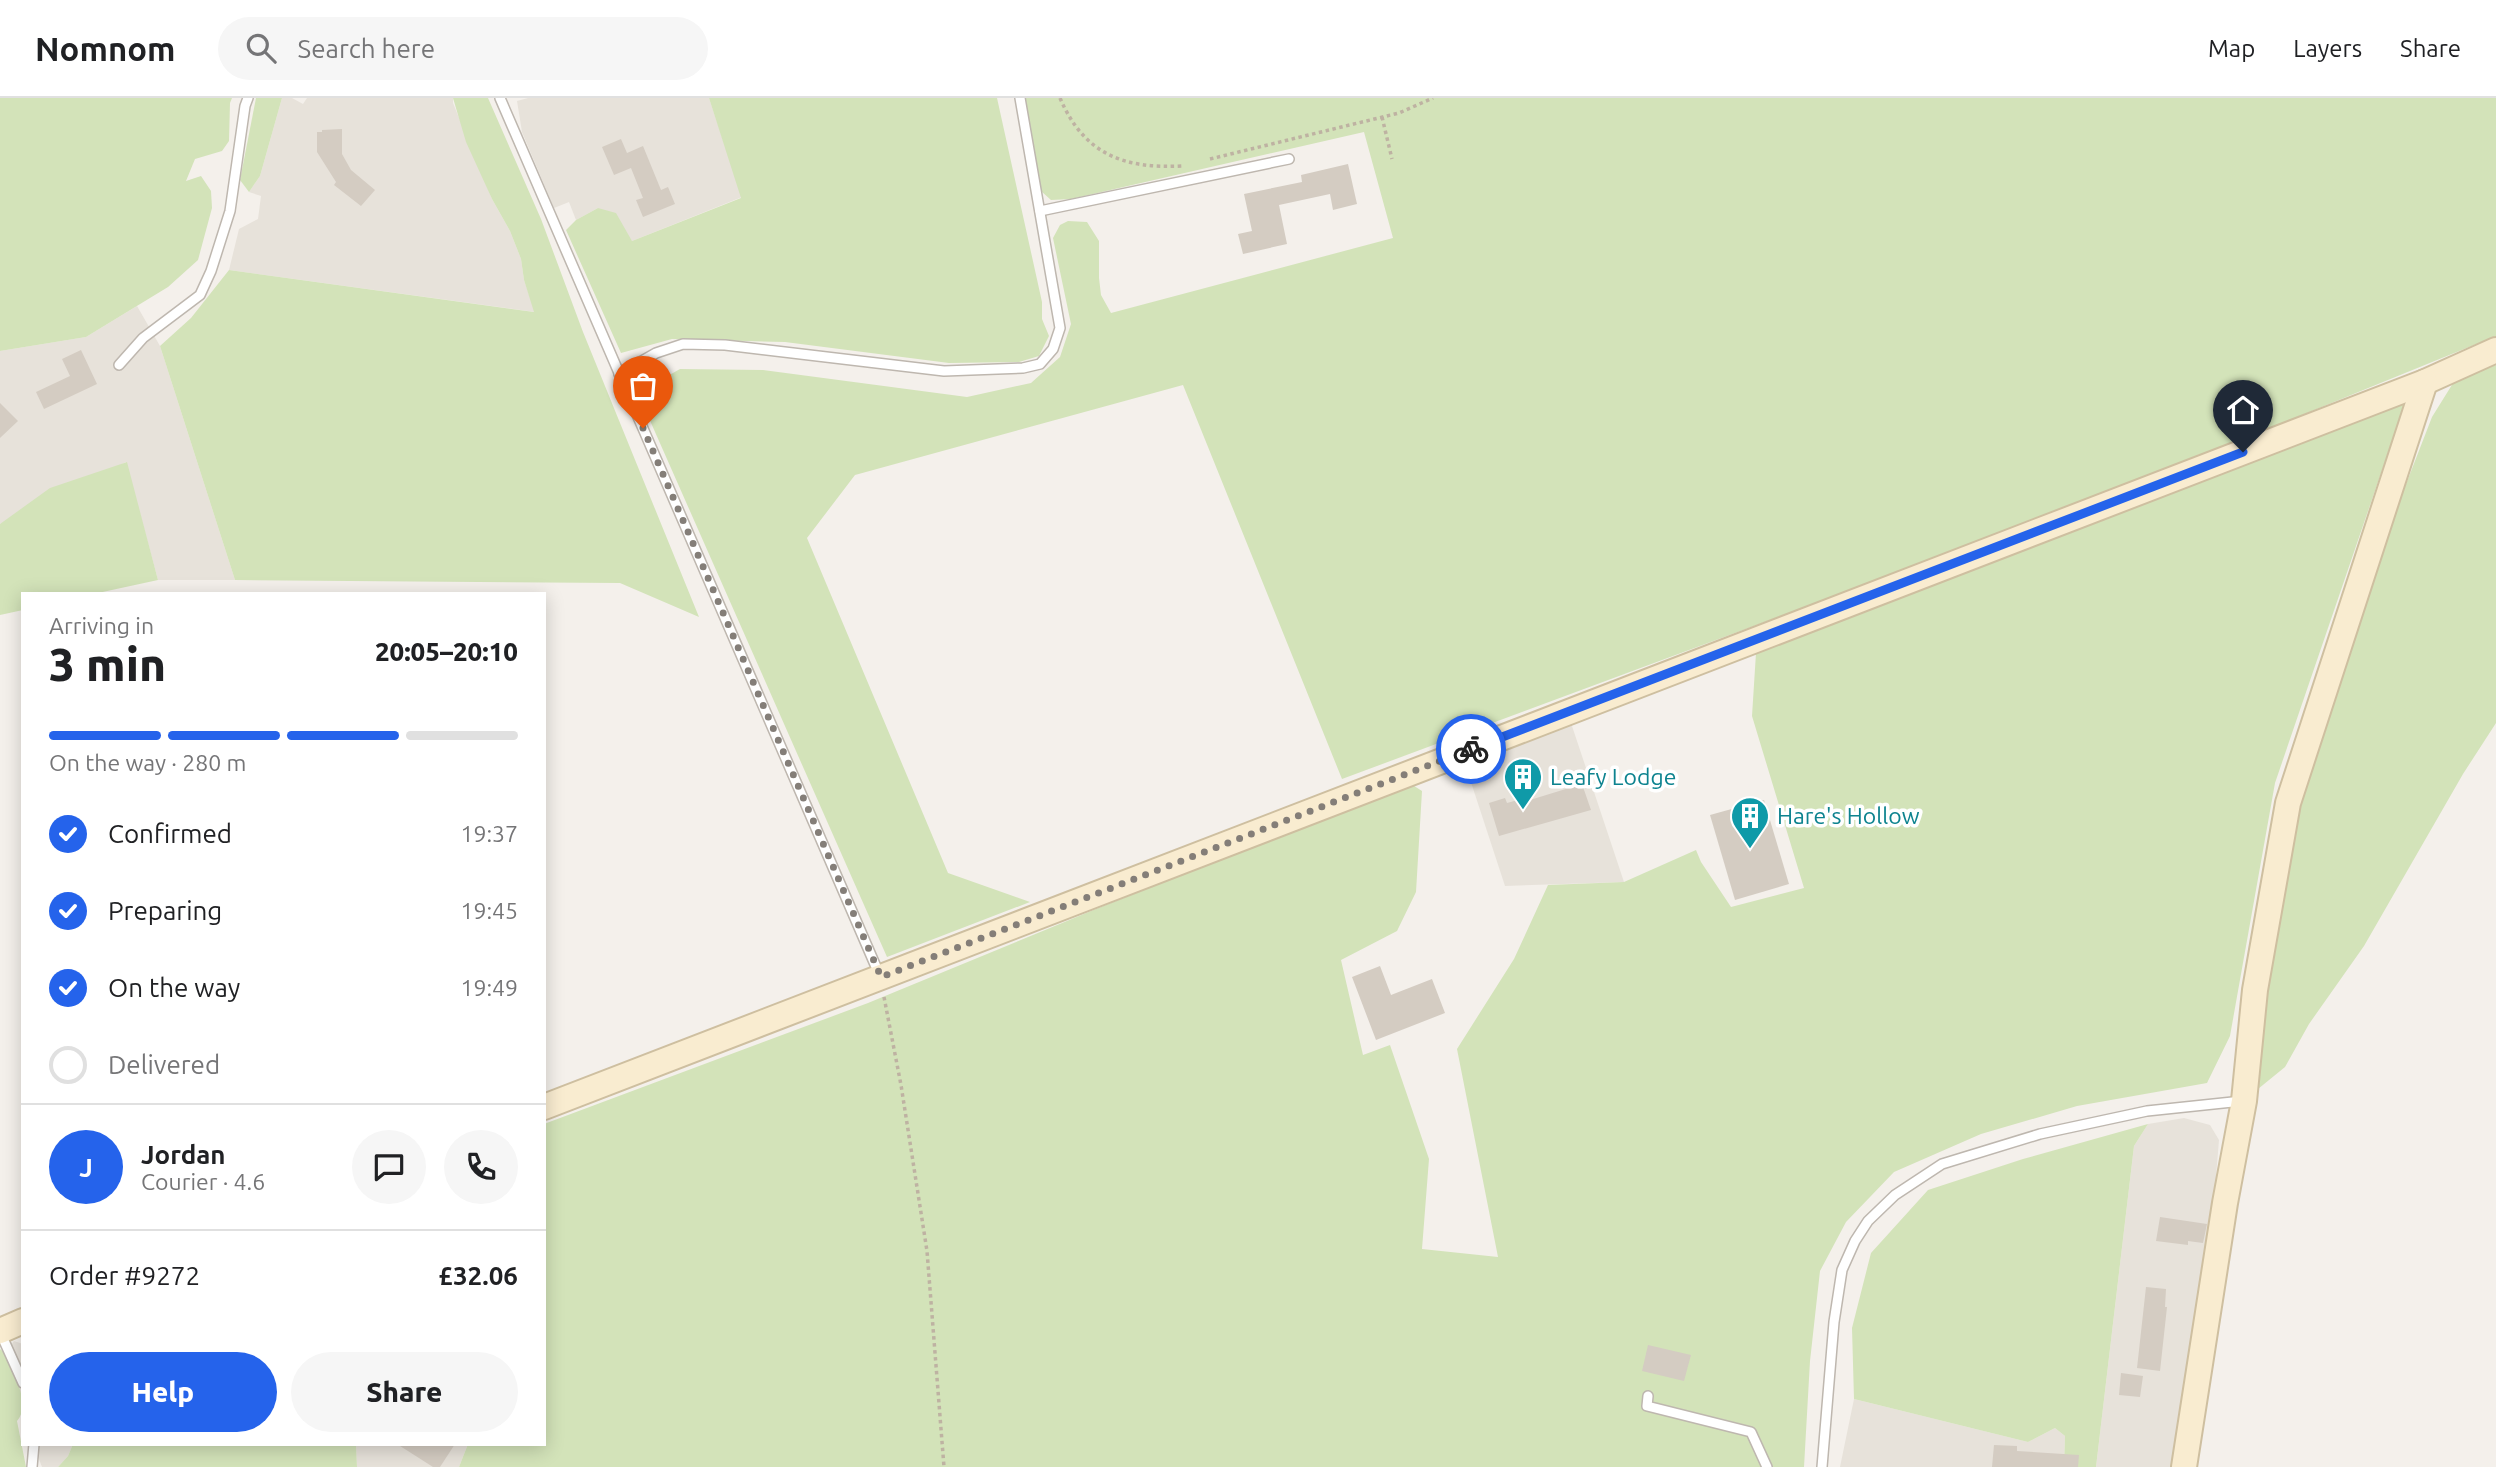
<!DOCTYPE html>
<html lang="en">
<head>
<meta charset="utf-8">
<style>
  body { margin:0; font-family:Ubuntu,sans-serif; background:#f6f6f6; color:#202124; height:100vh; display:flex; flex-direction:column; font-size:26px; white-space:nowrap }
  * { box-sizing:border-box; margin:0 }
  p { font-size:23px; color:#757577 }
  .icon { flex:none; width:38px; height:38px; fill:none; stroke:currentColor; stroke-width:2; stroke-linecap:round; stroke-linejoin:round }
  .map { position:relative; flex:1; overflow:hidden }
  .panel { position:absolute; left:21px; top:494px; width:525px; height:854px; display:flex; flex-direction:column; background:#fff; border-radius:0px; box-shadow:0 4px 18px #0003 }
  .panel>* { flex:none }
  .pin { position:absolute; display:grid; place-items:center; width:60px; height:60px; color:#fff; margin:-72px -30px; border-radius:50% 50% 50% 0; rotate:-45deg; box-shadow:0 0 7px #0007 }
  .pin .icon { rotate:45deg }
  .courier { position:absolute; display:grid; place-items:center; width:70px; height:70px; margin:-35px; border:5px solid #2563eb; border-radius:50%; background:#fff; color:#222; box-shadow:0 2px 9px #0007 }
  .head em { font-style:normal; font-weight:800 }
  .head div { display:flex; flex-direction:column-reverse }
  .head { display:flex; align-items:center; justify-content:space-between; height:119px; padding:0 28px }
  h1 { font-size:46px; font-weight:800; line-height:52px }
  .bar { display:grid; grid-template-columns:repeat(4,1fr); gap:10px 7px; align-content:center; height:84px; padding:0 28px }
  .bar i { height:9px; border-radius:5px; background:#e0e0e0 }
  .bar .selected { background:#2563eb }
  .bar p { grid-column:span 4 }
  .line { display:flex; align-items:center; gap:18px; padding:0 28px; border-top:2px solid #e0e0e0 }
  .line div { flex:1 }
  .round { display:grid; place-items:center; flex:none; width:74px; height:74px; border-radius:37px; background:#f6f6f6 }
  ol { padding:0 28px; list-style:none }
  li { display:flex; align-items:center; gap:21px; height:77px }
  li p { margin-inline-start:auto }
  li .icon { padding:7px; border-radius:50%; background:#2563eb; color:#fff; stroke-width:4 }
  li:last-child { color:#757577 }
  li i { width:38px; height:38px; border:4px solid #e0e0e0; border-radius:50% }
  .cta { display:flex; gap:14px; margin-top:auto; padding:14px 28px }
  .cta a { flex:1; height:80px; border-radius:42px; background:#2563eb; color:#fff; font-size:28px; font-weight:800; line-height:80px; text-align:center }
  .cta a+a { background:#f6f6f6; color:#202124 }
  header { display:flex; align-items:center; gap:42px; box-sizing:border-box; height:98px; padding:0 35px; background:#fff; border-bottom:2px solid #e0e0e0 }
  header strong { font-size:33px }
  nav { display:flex; gap:38px; margin-inline-start:auto; font-size:24px }
  .search { width:490px; height:63px; background:#f6f6f6; display:flex; align-items:center; gap:18px; box-sizing:border-box; padding:0 24px; border-radius:38px; color:#757577; font-size:26px }
  .map>svg:first-child { display:block }
  .residential { fill:#e7e2da }
  .green { fill:#d3e3b9 }
  .building { fill:#d4ccc2 }
  .lines { fill:none; stroke-linecap:round; stroke-linejoin:round }
  .lane-casing { stroke:#beb7af; stroke-width:12 }
  .secondary-casing { stroke:#cebfa0; stroke-width:28 }
  .path { stroke:#beb2a2; stroke-width:3.5; stroke-dasharray:3.5 3.5; stroke-linecap:butt }
  .lane { stroke:#fff; stroke-width:9 }
  .secondary { stroke:#f9ecd0; stroke-width:24 }
  .done { stroke:#847e78; stroke-width:7; stroke-dasharray:0 12.6 }
  .route { stroke:#2563eb; stroke-width:9 }
  .labels { text-anchor:middle; stroke-width:7; stroke-linejoin:round; paint-order:stroke }
  .culture-label { font-size:23px; fill:#0d838f; stroke:#fff; text-anchor:start }
</style>
</head>
<body>
<header>
<strong>Nomnom</strong>
<div class="search"><svg class="icon" aria-label="search" viewBox="0 0 24 24"><circle cx="10" cy="10" r="6"/><path d="M15 15l6 6"/></svg>Search here</div>
<nav><a>Map</a><a>Layers</a><a>Share</a></nav>
</header>
<div class="map">
<svg width="2496" height="1369" viewBox="0 0 2496 1369">
  <rect width="100%" height="100%" fill="#f4f0eb"/>
  <g class="residential">
    <polygon points="282,0 292,0 303,6 307,0 453,0 453,5 492,101 510,133 521,161 524,182 535,214 229,172 239,131 258,121 261,98 249,94 260,78"/>
    <polygon points="528,0 709,0 742,99 632,143 598,110 576,122 569,104 554,110 522,34 517,3"/>
    <polygon points="137,208 160,248 235,482 158,482 126,364 0,426 0,253 86,239"/>
    <polygon points="1571,625 1624,784 1505,788 1465,666"/>
    <polygon points="2184,1020 2210,1027 2219,1042 2211,1140 2174,1369 2096,1369 2134,1048 2148,1026"/>
    <polygon points="14,1243 23,1246 23,1320 22,1301 5,1255"/>
    <polygon points="1854,1301 2028,1344 2055,1330 2065,1338 2064,1369 1840,1369"/>
    <polygon points="33,1346 73,1346 68,1358 58,1369 42,1369"/>
    <polygon points="356,1346 468,1346 459,1369 357,1369"/>
  </g>
  <g class="green">
    <polygon points="0,0 232,0 230,5 229,43 222,53 195,61 186,83 201,78 211,93 212,110 198,162 168,189 86,239 0,253"/>
    <polygon points="256,0 282,0 260,78 249,94 240,82"/>
    <polygon points="453,0 488,0 541,121 583,234 699,519 620,485 235,482 160,248 191,220 229,172 534,214 524,182 521,161 510,133 492,101 466,44"/>
    <polygon points="709,0 997,0 1042,204 1042,221 1049,238 1039,258 1019,264 949,265 785,244 672,241 621,255 566,132 576,122 598,110 616,115 632,143 741,100"/>
    <polygon points="1024,0 2496,0 2496,238 2025,430 1934,461 1342,681 1183,287 855,377 807,440 948,775 1030,804 887,859 644,309 650,288 680,271 763,272 967,299 1031,285 1060,259 1071,226 1053,140 1060,127 1068,123 1087,124 1099,143 1099,180 1101,197 1111,215 1393,140 1364,34 1071,101 1051,102 1041,93"/>
    <polygon points="2496,267 2496,625 2463,676 2364,848 2309,926 2285,969 2258,991 2268,872 2295,710 2391,425 2432,319 2455,282"/>
    <polygon points="2407,299 2275,685 2230,938 2207,985 2077,1008 1981,1036 1894,1074 1846,1124 1820,1173 1810,1263 1804,1369 459,1369 468,1346 544,1346 544,1026 868,905 1096,811 1411,686 1422,693 1416,794 1397,833 1341,862 1363,957 1390,947 1429,1061 1422,1151 1498,1159 1457,951 1514,861 1548,787 1624,784 1696,752 1701,764 1731,809 1804,790 1752,618 1756,555"/>
    <polygon points="127,364 158,482 98,495 23,495 23,512 0,517 0,426 50,390"/>
    <polygon points="2148,1026 2134,1048 2096,1369 2064,1369 2065,1338 2055,1330 2028,1344 1854,1301 1852,1230 1871,1155 1928,1092 2023,1061"/>
    <path d="M0,1251L5,1255C12,1273 32,1306 17,1323L26,1369H0Z"/>
    <polygon points="73,1346 356,1346 357,1369 58,1369 68,1358"/>
  </g>
  <g class="building">
    <polygon points="342,31 342,56 351,72 375,92 361,108 334,87 336,84 317,54 317,34 322,34 322,32"/>
    <polygon points="621,41 627,55 643,48 661,92 668,89 675,106 643,119 636,102 643,100 631,70 614,77 602,49"/>
    <polygon points="1348,66 1357,106 1333,112 1330,96 1279,107 1287,146 1243,156 1238,136 1252,133 1244,96 1302,84 1301,77"/>
    <polygon points="81,252 97,286 44,311 36,294 70,278 62,261"/>
    <polygon points="0,305 18,323 0,340"/>
    <polygon points="1582,686 1591,712 1499,738 1489,705 1505,700 1507,705 1529,699 1530,702"/>
    <polygon points="1764,702 1789,786 1735,802 1710,717"/>
    <polygon points="1380,868 1391,897 1432,881 1445,915 1376,942 1352,879"/>
    <polygon points="2160,1119 2207,1126 2203,1145 2188,1143 2188,1147 2156,1143"/>
    <polygon points="2146,1189 2166,1191 2165,1209 2167,1209 2160,1273 2137,1270"/>
    <polygon points="1648,1247 1691,1257 1684,1283 1642,1273"/>
    <polygon points="2121,1275 2143,1278 2140,1299 2119,1297"/>
    <polygon points="397,1346 455,1346 440,1369 433,1369"/>
    <polygon points="1994,1347 2017,1348 2017,1353 2079,1357 2078,1369 1992,1369"/>
  </g>
  <g class="lines">
    <defs>
      <g id="lane">
        <polyline points="500,0 880,878"/>
        <polyline points="1040,113 1289,61"/>
        <polyline points="119,267 143,240 200,197 211,173 230,113 245,8 248,0"/>
        <polyline points="619,276 656,255 683,246 725,247 944,273 1023,270 1040,266 1053,251 1060,230 1020,0"/>
        <polyline points="1,1236 23,1285"/>
        <polyline points="1648,1298 1647,1308 1751,1334 1767,1369"/>
        <polyline points="32,1369 34,1346"/>
        <polyline points="1822,1369 1834,1224 1842,1172 1855,1143 1868,1123 1895,1097 1942,1066 2040,1036 2147,1013 2242,1003"/>
      </g>
      <g id="secondary">
        <polyline points="544,1009 2425,284 2496,252"/>
        <polyline points="0,1233 23,1223"/>
        <polyline points="2184,1369 2225,1105 2244,1003 2255,892 2288,705 2425,284"/>
      </g>
    </defs>
    <use href="#lane" class="lane-casing"/>
    <use href="#secondary" class="secondary-casing"/>
    <g class="path">
      <path d="M1060,0C1084,56 1123,71 1182,68"/>
      <polyline points="1382,19 1392,61"/>
      <polyline points="1210,61 1399,15 1433,0"/>
      <polyline points="884,899 901,987 927,1153 944,1369"/>
    </g>
    <use href="#lane" class="lane"/>
    <use href="#secondary" class="secondary"/>
  </g>
  <g class="lines">
    <polyline class="done" points="643,330 881,879 1471,651"/>
    <polyline class="route" points="1471,651 2243,354"/>
  </g>
  <defs>
    <symbol id="building-pin" viewBox="-11 -11 22 30"><path d="M0 17L-7.5 6A9.5 9.5 0 1 1 7.5 6Z" fill="#0f9aa8" stroke="#fff"/><path d="M-4-6H4V6H1V3H-1V6H-4ZM-2.5-4.3h1.7v1.8h-1.7ZM.8-4.3h1.7v1.8H.8ZM-2.5-1h1.7V.8h-1.7ZM.8-1h1.7V.8H.8Z" fill="#fff"/></symbol>
  </defs>
  <g fill-rule="evenodd">
    <use href="#building-pin" x="1501" y="657" width="44" height="60"/>
    <use href="#building-pin" x="1728" y="696" width="44" height="60"/>
  </g>
  <g class="labels">
    <g class="culture-label">
      <text x="1550" y="687">Leafy Lodge</text>
      <text x="1777" y="726">Hare's Hollow</text>
    </g>
  </g>
</svg>
<div class="pin" style="left:643px;top:330px;background:#ea580c"><svg class="icon" aria-label="bag" viewBox="0 0 24 24"><path d="M5 8h14l-1 12H6zM9 8a3 3 0 0 1 6 0"/></svg></div>
<div class="pin" style="left:2243px;top:354px;background:#1f2937"><svg class="icon" aria-label="home" viewBox="0 0 24 24"><path d="M3 11l9-7 9 7M6 9v11h12V9"/></svg></div>
<div class="courier" style="left:1471px;top:651px"><svg class="icon" aria-label="bike" viewBox="0 0 24 24"><circle cx="6" cy="16" r="4"/><circle cx="18" cy="16" r="4"/><path d="M6 16l4-8h5l3 8M10 8l3 8H6M13 5h3"/></svg></div>
<section class="panel">
<div class="head"><div><h1>3 min</h1><p>Arriving in</p></div><em>20:05–20:10</em></div>
<div class="bar"><i class="selected"></i><i class="selected"></i><i class="selected"></i><i></i><p>On the way · 280 m</p></div>
<ol>
<li><svg class="icon" aria-label="check" viewBox="0 0 24 24"><path d="M5 12l5 5 9-10"/></svg>Confirmed<p>19:37</p></li>
<li><svg class="icon" aria-label="check" viewBox="0 0 24 24"><path d="M5 12l5 5 9-10"/></svg>Preparing<p>19:45</p></li>
<li><svg class="icon" aria-label="check" viewBox="0 0 24 24"><path d="M5 12l5 5 9-10"/></svg>On the way<p>19:49</p></li>
<li><i></i>Delivered</li>
</ol>
<div class="line" style="height:126px"><b class="round" style="background:#2563eb;color:#fff">J</b><div><b>Jordan</b><p>Courier · 4.6</p></div><a class="round"><svg class="icon" aria-label="chat" viewBox="0 0 24 24"><path d="M4 5h16v11H9l-5 4z"/></svg></a><a class="round"><svg class="icon" aria-label="phone" viewBox="0 0 24 24"><path d="M5 4h4l2 5-3 2q2 4 5 5l2-3 5 2v4C11 20 4 13 5 4z"/></svg></a></div>
<div class="line" style="height:91px"><div>Order #9272</div><b>£32.06</b></div>
<div class="cta"><a>Help</a><a>Share</a></div>
</section>
</div>
</body>
</html>
